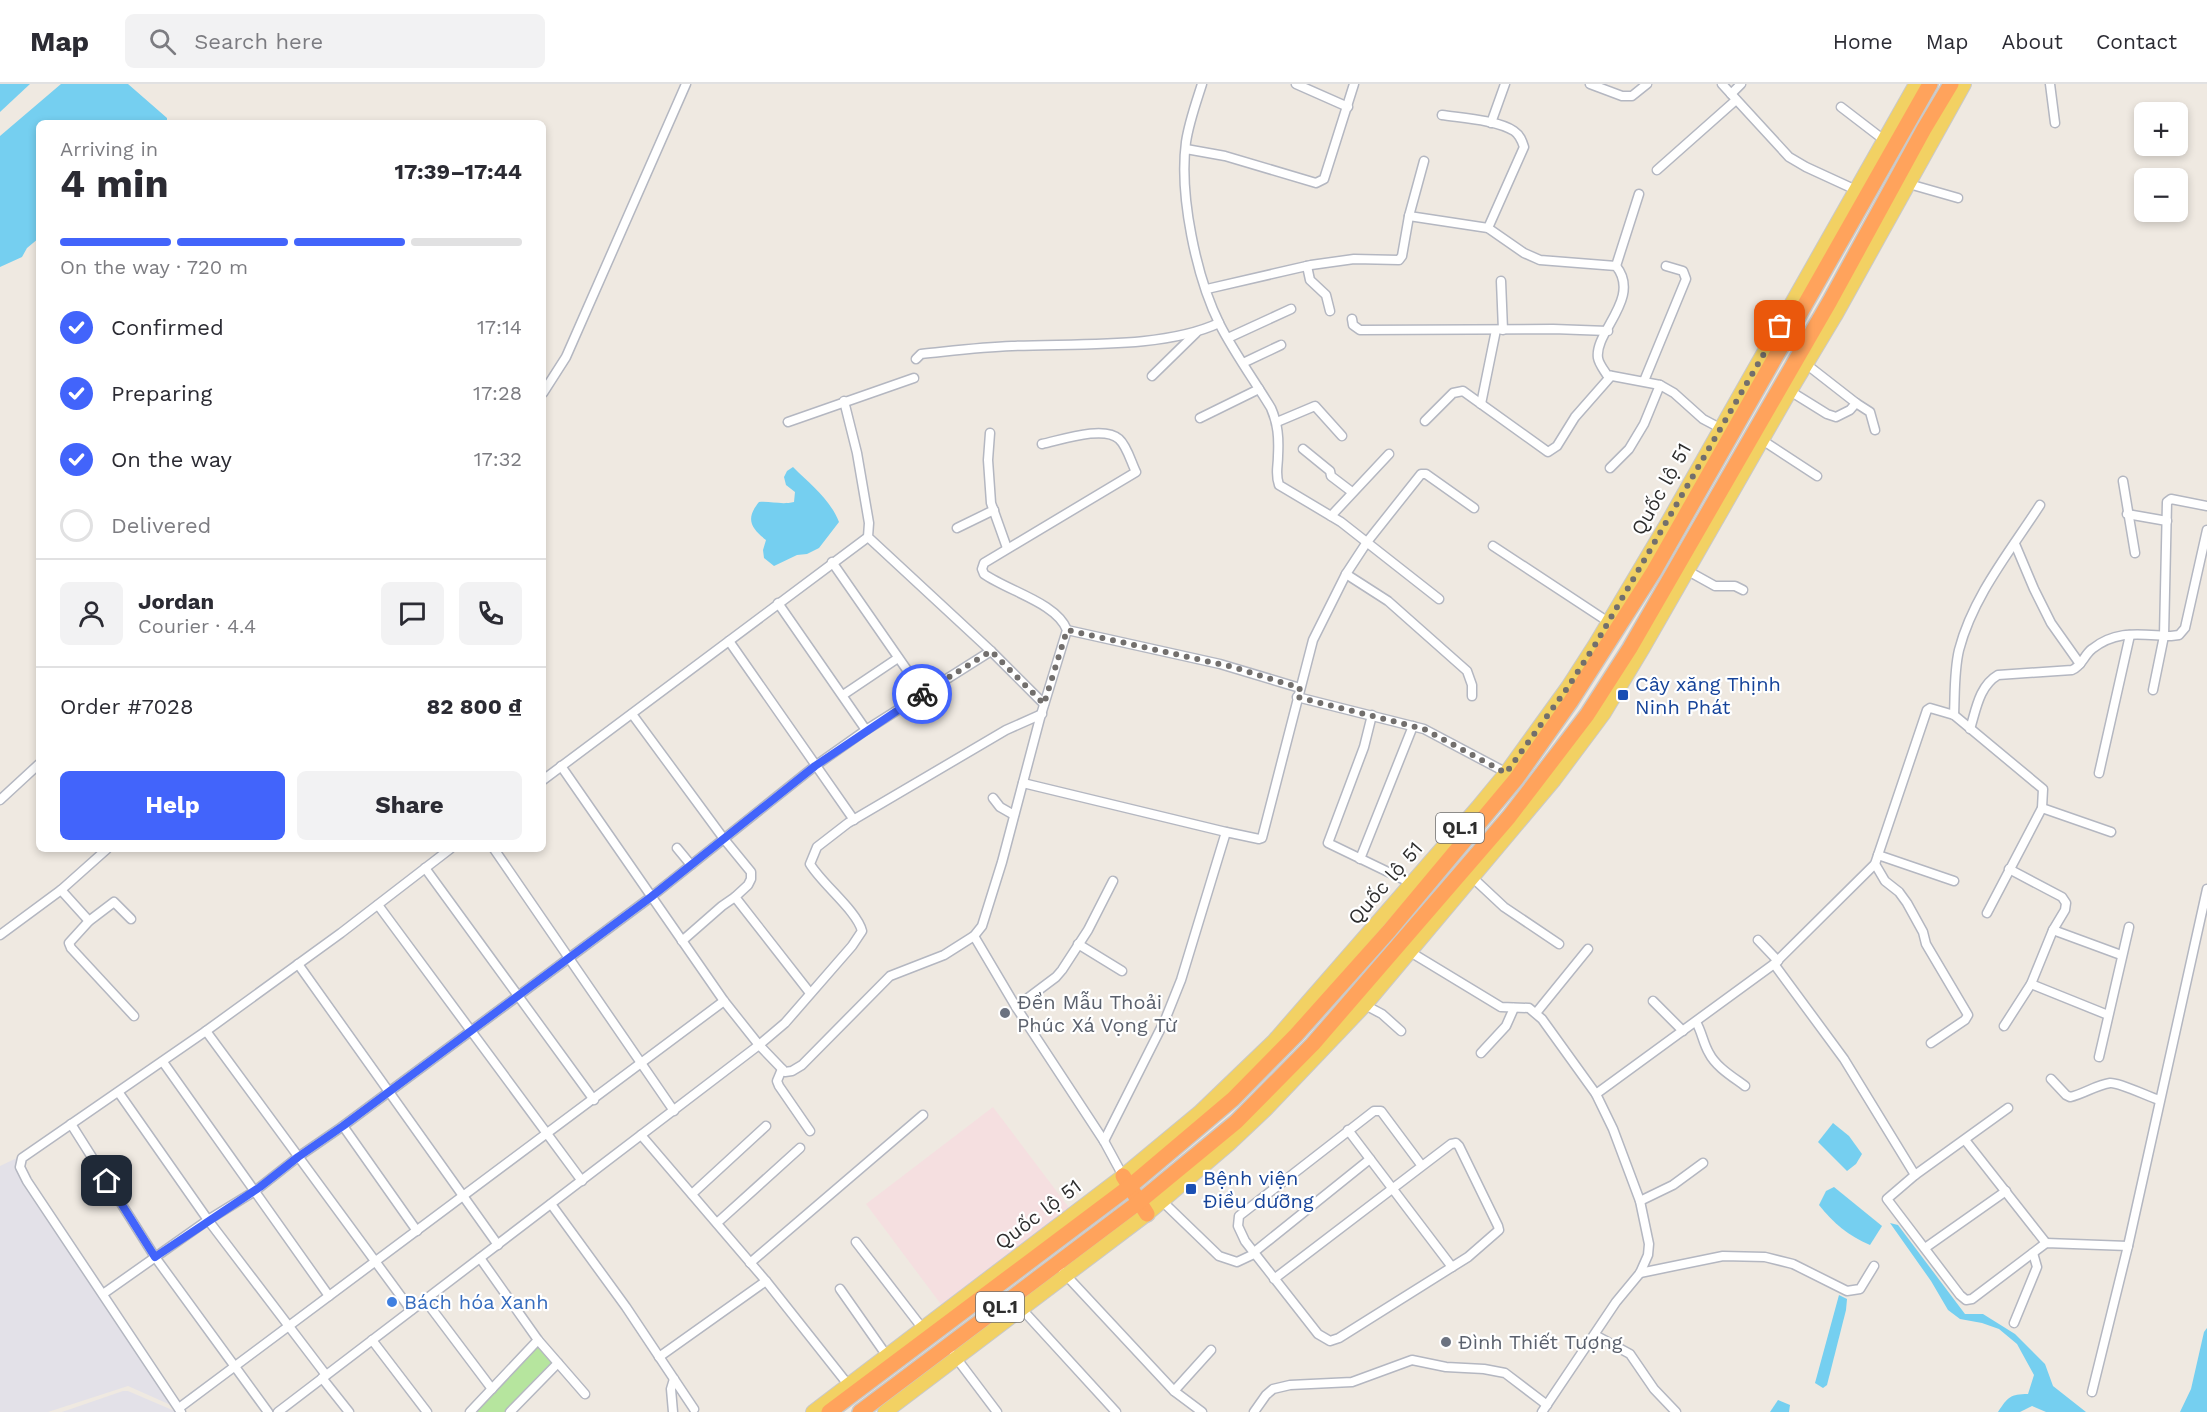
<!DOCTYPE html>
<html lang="en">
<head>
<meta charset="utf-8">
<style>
  body { margin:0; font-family:"Work Sans",sans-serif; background:#f2f2f3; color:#2b2b33; height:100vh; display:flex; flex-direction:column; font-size:22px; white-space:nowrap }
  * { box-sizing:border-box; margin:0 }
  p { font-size:20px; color:#7c7c81 }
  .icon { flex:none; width:33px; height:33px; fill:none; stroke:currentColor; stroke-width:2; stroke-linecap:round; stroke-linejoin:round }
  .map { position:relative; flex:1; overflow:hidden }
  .panel { position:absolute; left:36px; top:36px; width:510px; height:732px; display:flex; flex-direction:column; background:#fff; border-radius:9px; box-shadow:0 3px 9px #0003 }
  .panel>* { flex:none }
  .controls { position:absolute; left:2134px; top:18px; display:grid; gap:12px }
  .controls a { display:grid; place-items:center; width:54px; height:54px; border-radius:9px; background:#fff; box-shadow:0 3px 9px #0003; font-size:30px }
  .pin { position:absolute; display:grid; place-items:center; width:51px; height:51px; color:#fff; margin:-26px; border-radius:12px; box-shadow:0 3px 9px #0006 }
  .courier { position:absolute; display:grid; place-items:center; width:60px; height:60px; margin:-30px; border:4px solid #4264fb; border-radius:50%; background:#fff; color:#222; box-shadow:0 2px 8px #0007 }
  .summary em { font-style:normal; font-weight:700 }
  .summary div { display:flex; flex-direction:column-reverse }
  .summary { display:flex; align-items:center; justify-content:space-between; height:102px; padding:0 24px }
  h1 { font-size:39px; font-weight:700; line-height:45px }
  .bar { display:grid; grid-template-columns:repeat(4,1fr); gap:9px 6px; align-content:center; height:72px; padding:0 24px }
  .bar i { height:8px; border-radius:4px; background:#e1e1e2 }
  .bar .on { background:#4264fb }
  .bar p { grid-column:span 4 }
  .line { display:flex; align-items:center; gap:15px; padding:0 24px; border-top:2px solid #e1e1e2 }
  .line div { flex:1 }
  .round { display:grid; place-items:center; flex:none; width:63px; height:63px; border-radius:9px; background:#f2f2f3 }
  ol { padding:0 24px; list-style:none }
  li { display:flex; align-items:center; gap:18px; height:66px }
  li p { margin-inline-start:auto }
  li .icon { padding:6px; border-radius:50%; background:#4264fb; color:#fff; stroke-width:4 }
  li:last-child { color:#7c7c81 }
  li i { width:33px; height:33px; border:3px solid #e1e1e2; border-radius:50% }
  .cta { display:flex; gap:12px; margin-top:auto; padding:12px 24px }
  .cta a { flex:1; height:69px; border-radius:9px; background:#4264fb; color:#fff; font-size:24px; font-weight:700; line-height:69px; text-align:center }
  .cta a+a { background:#f2f2f3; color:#2b2b33 }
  header { display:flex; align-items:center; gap:36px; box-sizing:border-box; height:84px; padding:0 30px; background:#fff; border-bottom:2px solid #e1e1e2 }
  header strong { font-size:28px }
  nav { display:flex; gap:33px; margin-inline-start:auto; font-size:21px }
  .search { width:420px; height:54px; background:#f2f2f3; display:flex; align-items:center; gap:15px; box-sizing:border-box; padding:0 21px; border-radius:9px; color:#7c7c81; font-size:22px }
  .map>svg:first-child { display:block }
  .industrial { fill:#e3e1e8 }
  .medical { fill:#f5dfe0 }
  .green { fill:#b6e59e }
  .water { fill:#75cff0 }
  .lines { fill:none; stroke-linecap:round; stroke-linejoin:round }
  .street-casing { stroke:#b4b7c1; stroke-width:11 }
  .primary-casing { stroke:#c9c9c9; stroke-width:16 }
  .highway-casing { stroke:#c9c9c9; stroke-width:18 }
  .street { stroke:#fff; stroke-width:8 }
  .primary { stroke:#f2d163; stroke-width:14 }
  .highway { stroke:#ffa35c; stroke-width:15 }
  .done { stroke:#726f6d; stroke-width:6; stroke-dasharray:0 10.8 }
  .route { stroke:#4264fb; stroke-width:8 }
  .transit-dot { fill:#1a4fb4; stroke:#fff; stroke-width:2 }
  .worship-dot { fill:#6b7280; stroke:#fff; stroke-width:2 }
  .shop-dot { fill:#3f7fe0; stroke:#fff; stroke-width:2 }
  .labels { text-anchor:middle; stroke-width:4.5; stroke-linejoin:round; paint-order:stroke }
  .shield { fill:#fff; stroke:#6d6d6d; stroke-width:1.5 }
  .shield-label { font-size:18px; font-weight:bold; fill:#2e2e2e }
  .street-label { font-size:20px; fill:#2e2e2e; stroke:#fff }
  .transit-label { font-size:20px; fill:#164399; stroke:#fff; text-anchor:start }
  .worship-label { font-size:20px; fill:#5b616d; stroke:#fff; text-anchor:start }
  .shop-label { font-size:20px; fill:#366cbe; stroke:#fff; text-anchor:start }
</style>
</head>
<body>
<header>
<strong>Map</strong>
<div class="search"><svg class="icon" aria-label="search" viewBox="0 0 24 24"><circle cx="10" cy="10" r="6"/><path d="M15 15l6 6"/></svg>Search here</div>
<nav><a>Home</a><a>Map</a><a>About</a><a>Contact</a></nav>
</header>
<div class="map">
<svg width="2207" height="1328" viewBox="0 0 2207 1328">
  <rect width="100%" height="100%" fill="#efe9e1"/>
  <g class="industrial">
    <polygon points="19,1073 17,1084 173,1322 128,1302 48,1328 0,1328 0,1082"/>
    <polygon points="128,1307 177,1328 62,1328 123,1307"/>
  </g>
  <polygon class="medical" points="993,1023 1070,1125 943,1223 866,1120"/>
  <polygon class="green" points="538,1261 553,1279 506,1328 474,1328"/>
  <g class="water">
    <polygon points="0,0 30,0 0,28"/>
    <polygon points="61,0 128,0 167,34 167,39 39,39 39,154 27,164 22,173 0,183 0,52"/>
    <path d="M793,383C810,400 830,415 839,438L819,464L807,470L797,471L774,482L764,474L763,466L766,456C751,444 745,435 759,418C771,417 781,421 794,418L795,408L786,401L784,393L787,387Z"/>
    <polygon points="1833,1039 1849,1052 1862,1070 1856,1080 1847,1087 1818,1058"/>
    <path d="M1834,1103L1882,1142L1870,1161C1849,1152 1833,1139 1819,1121L1826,1107Z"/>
    <path d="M1890,1139L1898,1141L1965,1230H1983L2015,1250L2045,1280L2053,1302L2086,1328H2046L2032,1322L2020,1328H1998C2008,1313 2010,1310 2028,1310L2034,1291L2017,1260L1999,1245L1982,1239L1960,1235L1948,1226L1931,1197Z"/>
    <polygon points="1839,1211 1847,1215 1846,1226 1827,1301 1823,1304 1815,1299"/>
    <polygon points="2207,1244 2207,1328 2180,1328 2191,1305 2204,1248"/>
    <polygon points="1778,1316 1790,1321 1789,1328 1770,1328"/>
  </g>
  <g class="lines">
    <defs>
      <g id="street">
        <path d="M1202,0C1196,19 1189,38 1186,58C1179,111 1196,193 1220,241C1235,270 1254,296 1271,324C1278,340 1279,354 1278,372C1278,383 1275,390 1279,401L1341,438L1439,515"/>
        <polyline points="1296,0 1348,23"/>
        <polyline points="1590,0 1622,12 1632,12 1647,0"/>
        <polyline points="1722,0 1789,73 1806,83 1856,106"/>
        <polyline points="2050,0 2055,39"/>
        <polyline points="1731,10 1741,0"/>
        <polyline points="1841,23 1884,56"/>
        <path d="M1442,31C1462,34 1497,36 1514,47C1520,51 1522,57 1524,63L1488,144"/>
        <polyline points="1491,39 1505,0"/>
        <polyline points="1186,65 1225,72 1316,99 1324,95 1354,0"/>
        <polyline points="1657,86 1736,16"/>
        <polyline points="1909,100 1958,114"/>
        <path d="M1409,132L1488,144L1524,169L1540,176L1616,182C1642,214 1594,248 1598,274C1599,280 1604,286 1607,291L1660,301L1674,309L1703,335L1720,344L1721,347"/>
        <polyline points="1307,182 1310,196 1326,211 1330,227"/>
        <polyline points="1616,182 1639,110"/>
        <polyline points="1501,197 1503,246"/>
        <polyline points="1207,205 1311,181 1354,175 1399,176 1402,172 1409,132 1424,77"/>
        <polyline points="1352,235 1353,241 1360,246 1553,245 1608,247"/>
        <polyline points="1228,254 1291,225"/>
        <path d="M916,275L921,270C951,267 982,263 1012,262C1075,259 1163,265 1219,239"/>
        <polyline points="1243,279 1281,261"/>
        <polyline points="1806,280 1856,319"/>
        <polyline points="1152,292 1196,249"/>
        <polyline points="1644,297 1686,195 1683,187 1666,182"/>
        <polyline points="1790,307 1827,330 1836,333 1850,326 1856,319 1870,328 1875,346"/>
        <polyline points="543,309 566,273 686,0"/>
        <polyline points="844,317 857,369 869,439 868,453 991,567 1044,620"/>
        <polyline points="1481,320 1496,246"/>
        <polyline points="1200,334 1259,305"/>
        <polyline points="1425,337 1453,309 1463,307 1548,368 1557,362 1575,333 1611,292"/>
        <polyline points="788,338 914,294"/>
        <polyline points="1277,338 1315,322 1342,352"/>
        <polyline points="990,349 988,376 991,419 1007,464"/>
        <polyline points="1762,356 1817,392"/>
        <polyline points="1303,365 1330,387 1331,392 1352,408"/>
        <polyline points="1610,384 1629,365 1644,340 1660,301"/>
        <polyline points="2123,397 2135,469"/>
        <polyline points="2127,430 2167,437"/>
        <polyline points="1331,432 1389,370"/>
        <polyline points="957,444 994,426"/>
        <polyline points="2015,460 2034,505 2051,539 2080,580"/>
        <polyline points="1493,462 1610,539"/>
        <polyline points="832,478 923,609"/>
        <polyline points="1688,487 1715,502 1735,502 1743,506"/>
        <polyline points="1346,490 1388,517 1467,587 1472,601 1472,612"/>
        <polyline points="778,519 866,646"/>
        <polyline points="1067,546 1220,580 1300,604"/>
        <polyline points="729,557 854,736"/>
        <polyline points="2153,606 2164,552 2167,418 2171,415 2207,422"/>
        <polyline points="843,611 898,574"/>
        <polyline points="1297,613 1424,645 1509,690"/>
        <polyline points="632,630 724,755 751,788 751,795 748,801 735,813 810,909"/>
        <polyline points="1372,631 1364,663 1328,759 1413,800"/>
        <path d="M1954,631C1955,610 1954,587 1959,566C1973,512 2011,466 2040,421"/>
        <path d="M1970,645C1976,626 1979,602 1998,591L2072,586C2082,582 2084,571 2092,565C2117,545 2141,551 2171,552L2179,551L2185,544L2207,446"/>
        <path d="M561,682L724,917L759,961L785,988L792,987L802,981L890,892L944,871L974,852L982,842L1002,778L1040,634L1067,546C1057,519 1008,507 984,490L982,485L984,479L1136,388C1131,378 1127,362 1119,355C1104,341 1061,356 1042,360"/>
        <polyline points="2099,689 2130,551"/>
        <polyline points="543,696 868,453"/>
        <polyline points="1023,699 1226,748 1259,755 1262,754 1313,556 1346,490 1367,458 1421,390 1426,390 1474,424"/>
        <polyline points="993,714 1000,723 1014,731"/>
        <polyline points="0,716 39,680"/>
        <polyline points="2042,724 2111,748"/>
        <polyline points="677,764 691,781"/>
        <polyline points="494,765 674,1027"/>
        <polyline points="1878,771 1954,797"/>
        <polyline points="1360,775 1413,642"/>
        <polyline points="1875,780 1885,797 1899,808 1907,819 1923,848 1926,860 1968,931 1965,936 1931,959"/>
        <polyline points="425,784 594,1016"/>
        <polyline points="1473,794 1504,823 1559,860"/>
        <polyline points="61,806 89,837"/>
        <polyline points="378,821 582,1097"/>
        <polyline points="131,835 114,818 89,837 69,859 71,864 134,932"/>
        <polyline points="2053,846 2121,871"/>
        <polyline points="0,851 61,806 107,765"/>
        <polyline points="974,852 1016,923 1104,1057 1123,1092"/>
        <polyline points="1758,856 1778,877"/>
        <polyline points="682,857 722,822 735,813"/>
        <polyline points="1078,860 1122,887"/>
        <polyline points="1407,866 1501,923 1529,924 1542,935 1596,1010 1613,1045 1640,1117 1649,1160 1648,1171 1640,1189 1616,1218 1542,1328"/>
        <polyline points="298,880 498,1161"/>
        <polyline points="1774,880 1844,975 1915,1091"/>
        <polyline points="2031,900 2108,931"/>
        <polyline points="1653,917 1683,947"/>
        <polyline points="1365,921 1382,930 1401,947"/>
        <polyline points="1016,923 1056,893 1062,886 1088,846 1113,797"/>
        <polyline points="1536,929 1588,865"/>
        <path d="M1696,938C1702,948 1703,959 1709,969C1716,983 1733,993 1745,1002"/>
        <polyline points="2004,942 2031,900 2053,846 2065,826 2066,819 2062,813 2009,785"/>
        <polyline points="206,947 411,1226"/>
        <polyline points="1481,969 1506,942 1514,924"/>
        <polyline points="2099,973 2129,843"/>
        <polyline points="163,978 329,1212"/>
        <polyline points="782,985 777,997 779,1002 810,1047"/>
        <path d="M2051,995L2066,1011L2070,1013C2084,1010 2096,1001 2110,999C2119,998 2149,1013 2159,1016"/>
        <polyline points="119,1009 208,1136 326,1291"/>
        <polyline points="1596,1010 1774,880 1875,780 1927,626 1930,624 1954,631 2043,705 2042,724 1987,829"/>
        <polyline points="2008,1024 1915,1091 1887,1115 1960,1211 1966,1216 1972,1215 2046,1159 2128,1162"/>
        <polyline points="71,1040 155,1173 268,1328"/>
        <polyline points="343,1042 417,1147"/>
        <polyline points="1348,1046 1452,1183"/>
        <polyline points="641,1051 766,1197 850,1303"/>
        <polyline points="1965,1056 2046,1159"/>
        <polyline points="1104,1057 1165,936 1181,896 1226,748"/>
        <polyline points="692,1110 766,1042"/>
        <polyline points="1640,1117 1673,1101 1703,1079"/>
        <polyline points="1163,1118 1219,1172 1237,1178 1254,1170"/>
        <polyline points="551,1120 626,1223 694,1325"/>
        <polyline points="717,1139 800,1064"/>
        <polyline points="856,1158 923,1245"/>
        <polyline points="1925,1164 2006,1107"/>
        <polyline points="1253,1169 1370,1075"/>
        <polyline points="480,1174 538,1256 585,1310"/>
        <polyline points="750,1179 923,1031"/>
        <polyline points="1063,1188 1174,1307 1202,1328"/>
        <polyline points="1640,1189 1723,1172 1765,1173 1793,1180 1847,1207 1860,1205 1874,1182"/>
        <polyline points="1274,1195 1451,1060 1456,1059 1459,1062 1498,1142 1499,1146 1468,1173 1339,1254 1330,1257 1318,1250 1245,1157 1238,1142 1239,1132 1374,1027 1381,1027 1422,1082"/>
        <polyline points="840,1205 887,1272"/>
        <polyline points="103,1210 208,1136 255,1107 298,1073 343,1042 651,813 815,682 866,646 991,567"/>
        <polyline points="425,1216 492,1305"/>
        <polyline points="1019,1222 1116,1328"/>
        <polyline points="2014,1239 2037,1183 2033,1169"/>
        <polyline points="1595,1251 1630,1270 1654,1305 1676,1328"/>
        <polyline points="372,1256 427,1328"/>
        <polyline points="954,1271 997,1328"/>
        <polyline points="659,1273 766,1197"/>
        <polyline points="322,1294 349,1328"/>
        <polyline points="1174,1307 1211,1266"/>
        <polyline points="2092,1308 2128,1162 2207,805"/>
        <polyline points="179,1324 724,917"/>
        <polyline points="181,1328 27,1097 20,1083 22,1074 206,947 341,849 450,765"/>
        <path d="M278,1328L759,961L785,939L852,862L862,847C857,827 822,800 810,780L817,763L848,739L1006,646L1042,630"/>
        <polyline points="470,1328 538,1256"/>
        <polyline points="510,1328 558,1279"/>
        <polyline points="673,1328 671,1305 674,1295"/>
        <polyline points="1254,1328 1266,1311 1273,1305 1290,1301 1352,1298 1412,1276 1446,1283 1484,1285 1505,1289 1547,1321"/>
      </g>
      <g id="primary">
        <polyline points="813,1328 1123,1092 1199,1029 1274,957 1478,723 1506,689 1568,603 1595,561 1668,438 1916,0"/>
        <polyline points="885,1328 1147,1130 1229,1060 1265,1026 1365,921 1554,696 1604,629 1643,564 1790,307 1835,232 1964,0"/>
      </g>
      <g id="highway">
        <polyline points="1123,1092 1147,1130"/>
        <polyline points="829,1328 1129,1103 1233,1015 1296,951 1389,847 1516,695 1571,617 1654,487 1930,0"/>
        <polyline points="860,1328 1139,1118 1236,1038 1313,960 1509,733 1587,631 1630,564 1830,217 1924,45 1951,0"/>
      </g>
    </defs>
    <use href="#street" class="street-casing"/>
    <use href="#primary" class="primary-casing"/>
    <use href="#highway" class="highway-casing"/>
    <use href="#street" class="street"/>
    <use href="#primary" class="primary"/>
    <use href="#highway" class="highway"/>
  </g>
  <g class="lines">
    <polyline class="done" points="922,610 991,567 1044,620 1067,546 1233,583 1300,604 1297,613 1424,645 1506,689 1568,603 1595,561 1780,242"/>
    <polyline class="route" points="107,1097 155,1173 260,1103 298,1073 343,1042 651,813 815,682 922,610"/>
  </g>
  <g class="transit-dot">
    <rect x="1617" y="605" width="12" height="12" rx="3"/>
    <rect x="1185" y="1099" width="12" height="12" rx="3"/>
  </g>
  <g class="worship-dot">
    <circle cx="1005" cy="929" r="6"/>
    <circle cx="1446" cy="1258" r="6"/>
  </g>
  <circle class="shop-dot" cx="392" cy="1218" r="6"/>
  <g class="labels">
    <g class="shield">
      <rect x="1436" y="729" width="48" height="30" rx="4.5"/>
      <rect x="976" y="1208" width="48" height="30" rx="4.5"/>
    </g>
    <g class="shield-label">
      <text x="1460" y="750">QL.1</text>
      <text x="1000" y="1229">QL.1</text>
    </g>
    <g class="street-label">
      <text transform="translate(1661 405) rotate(-61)" y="7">Quốc lộ 51</text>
      <text transform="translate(1385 799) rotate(-49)" y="7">Quốc lộ 51</text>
      <text transform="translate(1038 1130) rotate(-37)" y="7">Quốc lộ 51</text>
    </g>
    <g class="transit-label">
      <text x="1635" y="607">Cây xăng Thịnh<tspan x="1635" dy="23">Ninh Phát</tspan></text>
      <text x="1203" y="1101">Bệnh viện<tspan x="1203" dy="23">Điều dưỡng</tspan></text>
    </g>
    <g class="worship-label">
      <text x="1017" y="925">Đền Mẫu Thoải<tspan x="1017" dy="23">Phúc Xá Vọng Từ</tspan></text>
      <text x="1458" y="1265">Đình Thiết Tượng</text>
    </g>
    <g class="shop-label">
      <text x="404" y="1225">Bách hóa Xanh</text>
    </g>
  </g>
</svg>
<div class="controls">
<a>+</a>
<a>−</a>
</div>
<div class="pin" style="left:1780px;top:242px;background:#ea580c"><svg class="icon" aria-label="bag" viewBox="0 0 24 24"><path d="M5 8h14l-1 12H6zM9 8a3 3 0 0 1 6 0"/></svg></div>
<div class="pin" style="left:107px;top:1097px;background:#1f2937"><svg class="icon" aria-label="home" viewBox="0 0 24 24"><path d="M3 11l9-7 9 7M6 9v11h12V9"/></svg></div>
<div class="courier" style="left:922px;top:610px"><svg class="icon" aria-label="bike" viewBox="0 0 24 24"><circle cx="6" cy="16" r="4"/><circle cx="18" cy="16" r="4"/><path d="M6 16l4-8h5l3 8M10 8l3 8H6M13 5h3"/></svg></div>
<section class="panel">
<div class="summary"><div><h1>4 min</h1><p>Arriving in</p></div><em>17:39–17:44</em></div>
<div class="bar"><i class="on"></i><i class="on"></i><i class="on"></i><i></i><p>On the way · 720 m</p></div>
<ol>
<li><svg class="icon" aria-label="check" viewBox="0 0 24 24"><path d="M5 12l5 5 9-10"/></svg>Confirmed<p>17:14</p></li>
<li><svg class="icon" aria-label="check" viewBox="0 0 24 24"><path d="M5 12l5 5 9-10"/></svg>Preparing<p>17:28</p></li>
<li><svg class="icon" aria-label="check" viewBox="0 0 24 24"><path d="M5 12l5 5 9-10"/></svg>On the way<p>17:32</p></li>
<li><i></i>Delivered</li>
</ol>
<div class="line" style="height:108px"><a class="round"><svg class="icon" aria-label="person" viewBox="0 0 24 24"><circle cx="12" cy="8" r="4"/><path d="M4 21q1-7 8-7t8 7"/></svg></a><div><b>Jordan</b><p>Courier · 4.4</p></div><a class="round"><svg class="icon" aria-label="chat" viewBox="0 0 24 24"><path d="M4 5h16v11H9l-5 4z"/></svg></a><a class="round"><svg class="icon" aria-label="phone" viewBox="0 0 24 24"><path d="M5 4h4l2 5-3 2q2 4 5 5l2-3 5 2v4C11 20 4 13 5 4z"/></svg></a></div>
<div class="line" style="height:78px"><div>Order #7028</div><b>82 800 ₫</b></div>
<div class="cta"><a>Help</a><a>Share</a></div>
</section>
</div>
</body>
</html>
